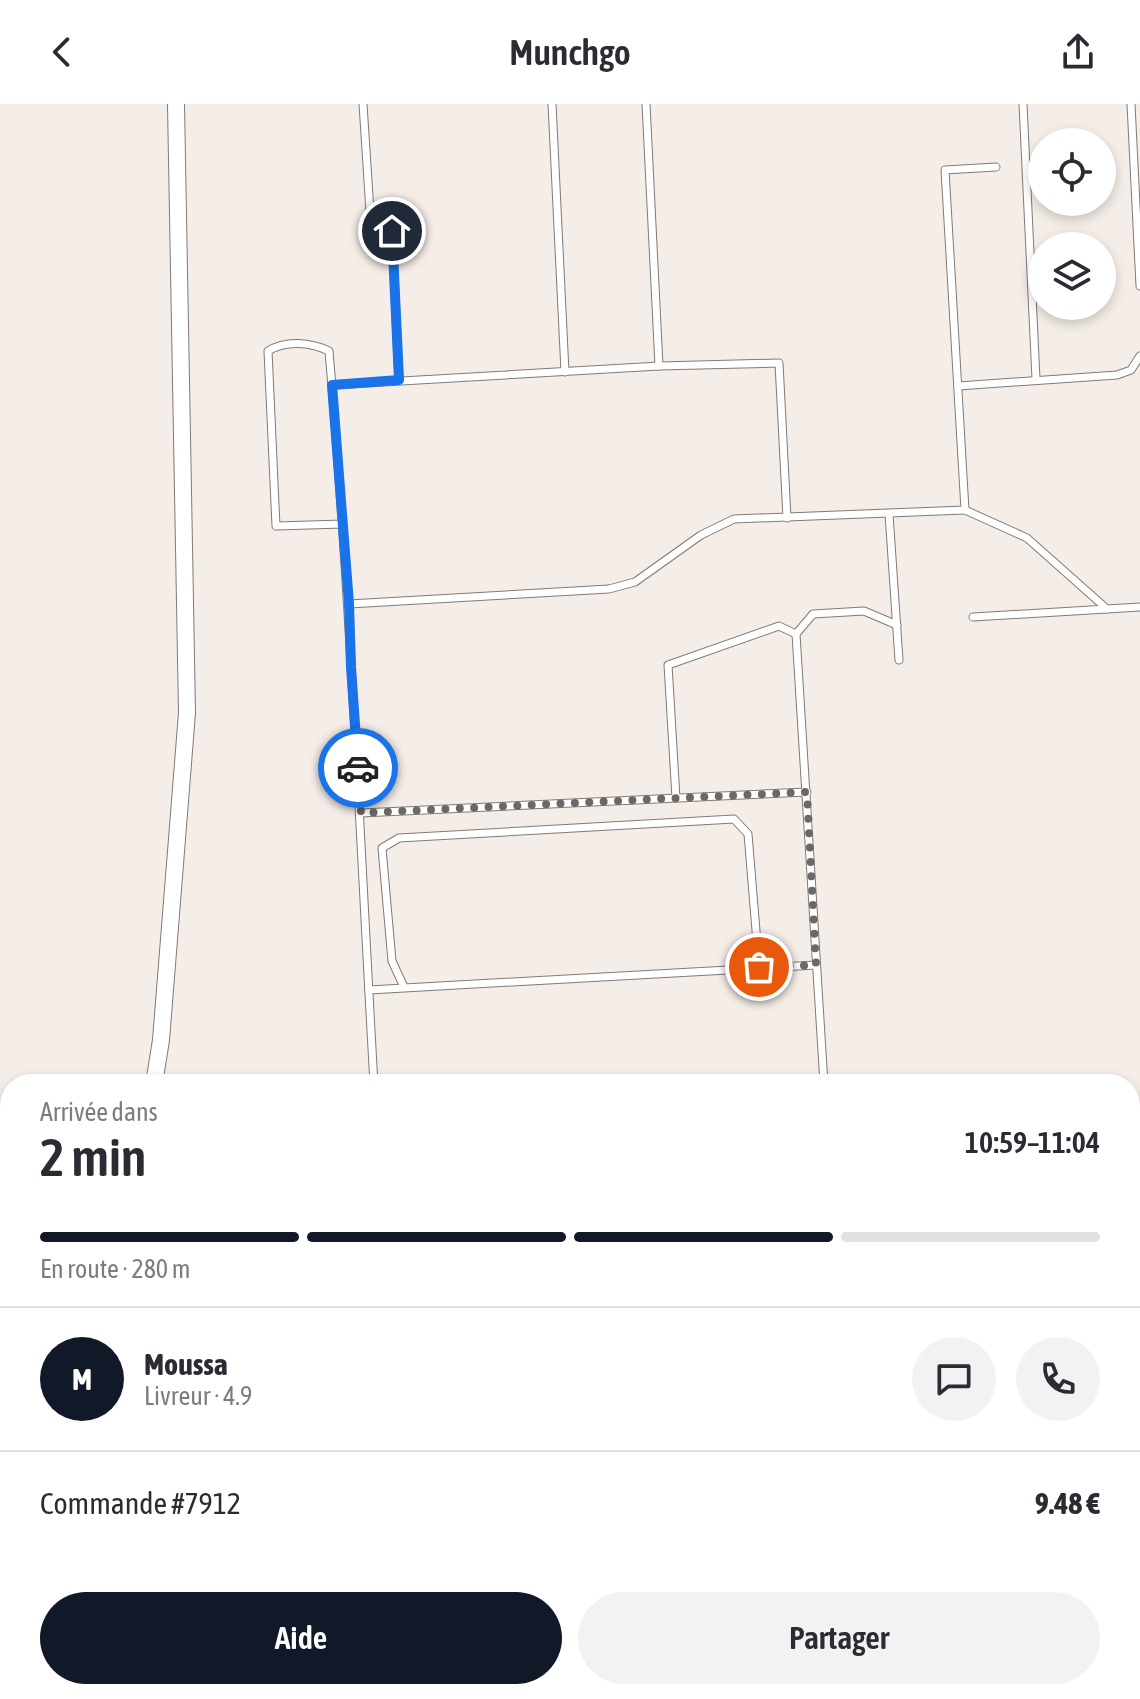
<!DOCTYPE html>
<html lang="fr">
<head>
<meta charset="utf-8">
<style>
  body { margin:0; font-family:"Asap Condensed",sans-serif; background:#f2f2f3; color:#2b2b33; height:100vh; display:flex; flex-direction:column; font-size:30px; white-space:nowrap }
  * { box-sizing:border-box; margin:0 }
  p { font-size:26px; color:#7c7c81 }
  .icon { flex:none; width:44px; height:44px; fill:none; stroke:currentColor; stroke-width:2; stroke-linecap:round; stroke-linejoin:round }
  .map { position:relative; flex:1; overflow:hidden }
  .sheet { position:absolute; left:0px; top:970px; width:1140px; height:626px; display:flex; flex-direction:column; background:#fff; border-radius:32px 32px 0 0; box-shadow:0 4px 12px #0003 }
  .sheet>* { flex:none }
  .fabs { position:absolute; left:1028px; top:24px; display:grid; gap:16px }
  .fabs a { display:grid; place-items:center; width:88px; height:88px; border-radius:50%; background:#fff; box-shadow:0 4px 12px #0003; font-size:40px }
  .pin { position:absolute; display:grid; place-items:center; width:68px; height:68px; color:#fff; margin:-34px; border:4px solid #fff; border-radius:50%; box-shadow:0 2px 8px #0007 }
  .courier { position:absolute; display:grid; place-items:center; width:80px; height:80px; margin:-40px; border:6px solid #1a73e8; border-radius:50%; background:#fff; color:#222; box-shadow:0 2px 10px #0007 }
  .headline em { font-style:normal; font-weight:600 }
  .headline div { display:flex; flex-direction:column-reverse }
  .headline { display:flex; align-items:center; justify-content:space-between; height:136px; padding:0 40px }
  h1 { font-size:52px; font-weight:600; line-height:60px }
  .bar { display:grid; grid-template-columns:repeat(4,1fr); gap:12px 8px; align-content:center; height:96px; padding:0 40px }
  .bar i { height:10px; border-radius:6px; background:#e1e1e2 }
  .bar .current { background:#111827 }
  .bar p { grid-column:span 4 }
  .line { display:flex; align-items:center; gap:20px; padding:0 40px; border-top:2px solid #e1e1e2 }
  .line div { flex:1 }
  .round { display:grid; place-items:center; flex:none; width:84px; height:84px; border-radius:42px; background:#f2f2f3 }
  .action { display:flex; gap:16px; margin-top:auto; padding:16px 40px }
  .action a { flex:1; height:92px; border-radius:48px; background:#111827; color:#fff; font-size:32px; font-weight:600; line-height:92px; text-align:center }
  .action a+a { background:#f2f2f3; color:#2b2b33 }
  header { display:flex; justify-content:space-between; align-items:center; height:104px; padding:0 40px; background:#fff; font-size:36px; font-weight:600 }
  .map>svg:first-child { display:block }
  .forest { fill:url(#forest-crowns) }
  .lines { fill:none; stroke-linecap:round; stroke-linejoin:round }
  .service-casing { stroke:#817a75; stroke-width:9 }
  .minor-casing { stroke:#817a75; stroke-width:16 }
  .tertiary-casing { stroke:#817a75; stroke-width:18 }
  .service { stroke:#fff; stroke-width:7 }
  .minor { stroke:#fff; stroke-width:14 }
  .tertiary { stroke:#fff; stroke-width:16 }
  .done { stroke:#6c6865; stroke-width:8; stroke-dasharray:0 14.4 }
  .route { stroke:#1a73e8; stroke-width:10 }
</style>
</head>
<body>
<header><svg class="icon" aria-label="back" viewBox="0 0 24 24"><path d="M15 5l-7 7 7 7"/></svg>Munchgo<svg class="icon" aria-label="share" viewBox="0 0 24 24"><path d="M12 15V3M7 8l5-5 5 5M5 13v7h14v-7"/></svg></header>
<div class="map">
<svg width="1140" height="1595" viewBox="0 0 1140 1595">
  <defs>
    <pattern id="forest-crowns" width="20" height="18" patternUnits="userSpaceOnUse" patternTransform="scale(2)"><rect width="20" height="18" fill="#fcd6bb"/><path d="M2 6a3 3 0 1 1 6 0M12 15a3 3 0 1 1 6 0" fill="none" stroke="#d8b7a0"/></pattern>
  </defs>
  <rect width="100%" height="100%" fill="#f5eee8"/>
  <polygon class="forest" points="424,1586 1066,1586 1069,1595 424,1595"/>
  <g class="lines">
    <defs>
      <g id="service">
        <polyline points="363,0 370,108 372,113 391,121 392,127 399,276"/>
        <polyline points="552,0 565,268"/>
        <polyline points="646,0 659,262"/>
        <polyline points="1023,0 1036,275"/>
        <polyline points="1131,0 1140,182"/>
        <polyline points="332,281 659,262 779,259 787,414"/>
        <polyline points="958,282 1117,271 1131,266 1140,252"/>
        <polyline points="965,406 1027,434 1107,505"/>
        <polyline points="889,410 899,556"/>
        <path d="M343,420L276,422L268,247C286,236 310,238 329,247C350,491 360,736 374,980"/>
        <polyline points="349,500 609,485 635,478 701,431 734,415 965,406 945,66 996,63"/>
        <polyline points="973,513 1140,503"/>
        <polyline points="676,694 668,561 779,522 796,530"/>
        <polyline points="361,709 807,688"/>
        <polyline points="404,883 392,857 382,744 399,734 734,715 748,730 759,863"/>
        <polyline points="369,886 816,861"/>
        <polyline points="824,980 796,530 813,510 864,507 897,521"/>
        <polyline points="1130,1044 1140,1044"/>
        <polyline points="1130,1115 1140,1115"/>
        <polyline points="1130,1363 1140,1364"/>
        <polyline points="1130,1438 1140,1463"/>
        <polyline points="335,1586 336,1595"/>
        <polyline points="399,1595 399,1586"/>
      </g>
      <polyline id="minor" points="0,1170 10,1171"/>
      <g id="tertiary">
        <polyline points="154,980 161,936 187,609 176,0"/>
        <polyline points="182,1586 186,1595"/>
      </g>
    </defs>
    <use href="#service" class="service-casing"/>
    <use href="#minor" class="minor-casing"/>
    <use href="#tertiary" class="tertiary-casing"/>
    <use href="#service" class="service"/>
    <use href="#minor" class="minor"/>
    <use href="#tertiary" class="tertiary"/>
  </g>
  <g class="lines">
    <polyline class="done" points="358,664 361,709 807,688 816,861 759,863"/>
    <polyline class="route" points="358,664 351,563 349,500 332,281 399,276 392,127"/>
  </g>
</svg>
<div class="fabs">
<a><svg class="icon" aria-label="locate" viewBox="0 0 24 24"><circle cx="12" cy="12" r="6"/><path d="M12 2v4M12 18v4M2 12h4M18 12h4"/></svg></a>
<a><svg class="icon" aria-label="layers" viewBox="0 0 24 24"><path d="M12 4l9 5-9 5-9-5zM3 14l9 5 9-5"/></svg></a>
</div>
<div class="pin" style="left:759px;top:863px;background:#ea580c"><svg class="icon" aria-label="bag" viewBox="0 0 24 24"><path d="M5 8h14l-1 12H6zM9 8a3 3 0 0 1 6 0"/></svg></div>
<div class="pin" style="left:392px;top:127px;background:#1f2937"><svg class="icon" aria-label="home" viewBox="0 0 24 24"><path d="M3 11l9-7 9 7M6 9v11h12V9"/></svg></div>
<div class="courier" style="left:358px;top:664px"><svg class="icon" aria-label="car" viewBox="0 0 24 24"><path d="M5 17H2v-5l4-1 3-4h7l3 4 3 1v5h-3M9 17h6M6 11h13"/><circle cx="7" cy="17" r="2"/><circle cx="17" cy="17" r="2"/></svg></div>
<section class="sheet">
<div class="headline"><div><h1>2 min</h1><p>Arrivée dans</p></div><em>10:59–11:04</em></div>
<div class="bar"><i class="current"></i><i class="current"></i><i class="current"></i><i></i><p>En route · 280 m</p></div>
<div class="line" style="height:144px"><b class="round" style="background:#111827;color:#fff">M</b><div><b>Moussa</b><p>Livreur · 4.9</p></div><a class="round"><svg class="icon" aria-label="chat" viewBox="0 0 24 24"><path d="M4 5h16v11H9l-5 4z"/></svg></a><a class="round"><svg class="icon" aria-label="phone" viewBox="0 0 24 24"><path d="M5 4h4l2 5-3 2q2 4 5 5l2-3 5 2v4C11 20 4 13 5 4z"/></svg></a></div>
<div class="line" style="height:104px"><div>Commande #7912</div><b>9.48 €</b></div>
<div class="action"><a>Aide</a><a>Partager</a></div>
</section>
</div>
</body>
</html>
